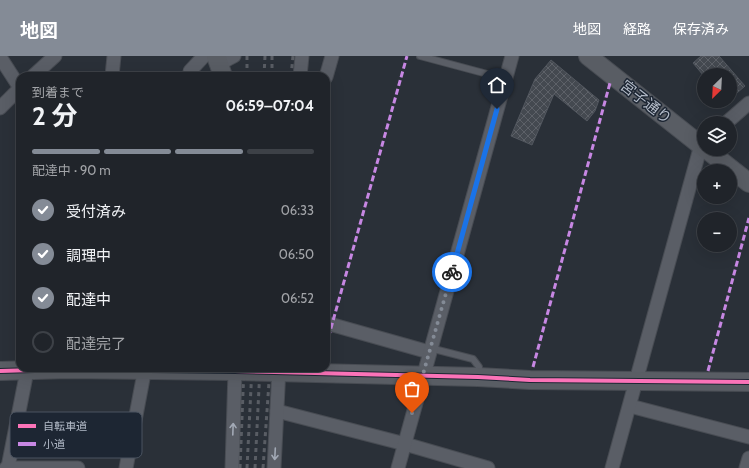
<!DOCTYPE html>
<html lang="ja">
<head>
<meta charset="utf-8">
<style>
  body { margin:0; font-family:Cabin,"Noto Sans JP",sans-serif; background:#282c32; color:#f1f3f6; height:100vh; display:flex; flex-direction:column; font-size:15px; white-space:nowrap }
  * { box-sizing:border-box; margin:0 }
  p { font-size:13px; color:#a2a4a8 }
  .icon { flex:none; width:22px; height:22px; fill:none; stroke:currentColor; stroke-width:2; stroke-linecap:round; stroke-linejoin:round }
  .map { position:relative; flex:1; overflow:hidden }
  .side { position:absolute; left:16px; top:16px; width:314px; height:300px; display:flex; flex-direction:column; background:#20242a; border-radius:12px; box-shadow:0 4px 16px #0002,0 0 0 1px #3d4147 }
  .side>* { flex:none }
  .needle { width:26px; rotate:204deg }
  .controls { position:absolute; left:697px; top:12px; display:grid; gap:8px }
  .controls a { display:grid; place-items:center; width:40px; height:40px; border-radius:50%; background:#20242a; box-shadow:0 4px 16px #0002,0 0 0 1px #3d4147; font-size:20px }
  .pin { position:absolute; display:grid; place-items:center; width:34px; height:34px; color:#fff; margin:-41px -17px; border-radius:50% 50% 50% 0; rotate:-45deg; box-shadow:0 0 4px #0007 }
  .pin .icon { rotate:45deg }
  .courier { position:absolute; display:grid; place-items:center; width:40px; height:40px; margin:-20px; border:3px solid #1a73e8; border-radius:50%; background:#fff; color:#222; box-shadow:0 1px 5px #0007 }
  .overview em { font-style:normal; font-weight:700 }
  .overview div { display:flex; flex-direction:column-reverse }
  .overview { display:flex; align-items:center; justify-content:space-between; height:68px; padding:0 16px }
  h1 { font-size:26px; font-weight:700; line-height:30px }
  .bar { display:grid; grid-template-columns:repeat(4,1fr); gap:6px 4px; align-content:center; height:48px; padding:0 16px }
  .bar i { height:5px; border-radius:3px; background:#3d4147 }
  .bar .current { background:#848b96 }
  .bar p { grid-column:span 4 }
  ol { padding:0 16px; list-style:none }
  li { display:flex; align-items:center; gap:12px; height:44px }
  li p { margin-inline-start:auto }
  li .icon { padding:4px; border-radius:50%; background:#848b96; color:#fff; stroke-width:4 }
  li:last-child { color:#a2a4a8 }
  li i { width:22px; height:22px; border:2px solid #3d4147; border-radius:50% }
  header { display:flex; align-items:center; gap:24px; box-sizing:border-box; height:56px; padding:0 20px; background:#848b96; color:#fff }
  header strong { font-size:19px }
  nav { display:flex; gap:22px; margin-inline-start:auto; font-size:14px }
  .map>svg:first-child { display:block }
  .building { fill:url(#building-cross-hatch); stroke:#52575f }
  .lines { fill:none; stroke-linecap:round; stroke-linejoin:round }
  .lane-casing { stroke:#484c53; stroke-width:8 }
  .street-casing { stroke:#484c53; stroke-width:15 }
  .secondary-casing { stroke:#484c53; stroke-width:20 }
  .lane { stroke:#5a5e66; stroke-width:6 }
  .street { stroke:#5a5e66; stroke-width:13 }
  .secondary { stroke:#595d64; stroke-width:18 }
  .rail { stroke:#595d64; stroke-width:3; stroke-dasharray:4 4; stroke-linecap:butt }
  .quiet { stroke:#c787e3; stroke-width:3; stroke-dasharray:6 3; stroke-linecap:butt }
  .cycleway-casing { stroke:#1d2633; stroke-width:6 }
  .cycleway { stroke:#fb73b8; stroke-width:4 }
  .oneway { stroke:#a2a9b5 }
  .done { stroke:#848b96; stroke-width:4; stroke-dasharray:0 7.2 }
  .route { stroke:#1a73e8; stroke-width:5 }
  .labels { text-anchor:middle; stroke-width:3; stroke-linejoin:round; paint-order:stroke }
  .street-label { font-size:15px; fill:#b4bcc9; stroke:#1d2633 }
  .key { fill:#1d2633; stroke:#4a5360; stroke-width:1 }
  .key-label { font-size:11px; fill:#b4bcc9 }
</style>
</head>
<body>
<header>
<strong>地図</strong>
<nav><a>地図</a><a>経路</a><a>保存済み</a></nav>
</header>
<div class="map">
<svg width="749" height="412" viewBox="0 0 749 412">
  <defs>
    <pattern id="building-cross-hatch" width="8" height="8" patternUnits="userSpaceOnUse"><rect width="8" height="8" fill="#444950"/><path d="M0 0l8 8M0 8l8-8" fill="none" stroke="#5d6168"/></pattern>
  </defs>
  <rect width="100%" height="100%" fill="#2a3038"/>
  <g class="building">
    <polygon points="701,0 719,0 745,30 730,43 730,19 703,19 693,7"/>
    <polygon points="551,4 599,44 595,55 587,65 554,38 532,89 511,80 535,23"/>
  </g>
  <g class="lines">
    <defs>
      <g id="lane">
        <polyline points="420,0 506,23"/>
        <polyline points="430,292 473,303 479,311 478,320"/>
      </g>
      <g id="street">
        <polyline points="0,1 20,32"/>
        <polyline points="219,8 234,0"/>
        <polyline points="33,20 55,0"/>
        <polyline points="112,20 114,0"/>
        <polyline points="190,20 190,15 204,0"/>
        <polyline points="300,20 302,0"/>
        <polyline points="326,21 332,0"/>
        <polyline points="0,52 20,32"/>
        <polyline points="726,67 749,47"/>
        <polyline points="326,267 429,296"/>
        <polyline points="630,350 749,381"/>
        <polyline points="277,355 405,388 488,412"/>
        <polyline points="8,411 27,315"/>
        <polyline points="6,412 78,412"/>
        <polyline points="126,412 145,312"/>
        <polyline points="232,412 235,315"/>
        <polyline points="274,412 279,312"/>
        <polyline points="398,412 512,0"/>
        <polyline points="612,412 701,89 704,87"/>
        <polyline points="746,412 749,402"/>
      </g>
      <g id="secondary">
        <polyline points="216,0 223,20"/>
        <polyline points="588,0 704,92"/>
        <polyline points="706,93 749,127"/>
        <polyline points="0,315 68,313 235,315 478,321 530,324 749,326"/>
      </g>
    </defs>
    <use href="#lane" class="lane-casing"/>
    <use href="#street" class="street-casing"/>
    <use href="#secondary" class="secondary-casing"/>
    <use href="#lane" class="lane"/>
    <use href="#street" class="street"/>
    <use href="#secondary" class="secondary"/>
    <g class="rail">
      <polyline points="247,20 247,0"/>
      <polyline points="264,20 265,0"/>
      <polyline points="272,20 272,0"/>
      <polyline points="291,20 293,0"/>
      <polyline points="240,412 244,312"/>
      <polyline points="247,412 252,312"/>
      <polyline points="255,412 260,312"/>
      <polyline points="263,412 270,312"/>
    </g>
    <g class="quiet">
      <polyline points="326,290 407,0"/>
      <polyline points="533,311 610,27"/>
      <polyline points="708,315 749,162"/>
    </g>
    <defs>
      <polyline id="cycleway" points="0,315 68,313 235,315 478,321 530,324 749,326"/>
    </defs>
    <use href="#cycleway" class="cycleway-casing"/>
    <use href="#cycleway" class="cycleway"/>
  </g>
  <defs><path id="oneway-shaft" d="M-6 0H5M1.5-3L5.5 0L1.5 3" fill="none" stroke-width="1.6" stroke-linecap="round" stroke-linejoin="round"/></defs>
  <g class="oneway">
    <use href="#oneway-shaft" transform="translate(233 373) rotate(-88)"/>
    <use href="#oneway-shaft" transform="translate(275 398) rotate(93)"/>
  </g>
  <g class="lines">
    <polyline class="done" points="412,357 452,216"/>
    <polyline class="route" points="452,216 497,53"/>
  </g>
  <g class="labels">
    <g class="street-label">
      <text transform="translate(646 46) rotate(38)" y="5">宮子通り</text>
    </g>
  </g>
  <rect x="10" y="356" width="132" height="46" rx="6" class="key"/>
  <rect x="18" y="368" width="18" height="4" fill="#fb73b8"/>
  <rect x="18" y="386" width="18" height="4" fill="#c787e3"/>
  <g class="key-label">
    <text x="43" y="374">自転車道</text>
    <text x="43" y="392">小道</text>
  </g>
</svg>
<div class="controls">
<a><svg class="needle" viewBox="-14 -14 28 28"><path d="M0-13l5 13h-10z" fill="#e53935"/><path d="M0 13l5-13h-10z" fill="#a2a4a8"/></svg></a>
<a><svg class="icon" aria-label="layers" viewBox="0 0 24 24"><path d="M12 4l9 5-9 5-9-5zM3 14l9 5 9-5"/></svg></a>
<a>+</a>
<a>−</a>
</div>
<div class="pin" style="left:412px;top:357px;background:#ea580c"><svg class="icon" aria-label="bag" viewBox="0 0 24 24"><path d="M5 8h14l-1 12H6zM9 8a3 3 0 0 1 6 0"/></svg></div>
<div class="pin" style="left:497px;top:53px;background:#1f2937"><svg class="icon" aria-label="home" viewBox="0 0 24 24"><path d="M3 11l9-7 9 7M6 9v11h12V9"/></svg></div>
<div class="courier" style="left:452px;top:216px"><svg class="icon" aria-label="bike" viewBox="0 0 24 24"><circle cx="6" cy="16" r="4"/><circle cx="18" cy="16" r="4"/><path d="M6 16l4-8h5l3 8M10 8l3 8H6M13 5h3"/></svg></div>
<section class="side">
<div class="overview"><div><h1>2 分</h1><p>到着まで</p></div><em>06:59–07:04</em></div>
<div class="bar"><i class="current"></i><i class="current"></i><i class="current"></i><i></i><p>配達中 · 90 m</p></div>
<ol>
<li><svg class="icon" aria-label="check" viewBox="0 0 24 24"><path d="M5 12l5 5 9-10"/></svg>受付済み<p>06:33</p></li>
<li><svg class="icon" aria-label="check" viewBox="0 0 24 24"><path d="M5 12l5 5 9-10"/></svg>調理中<p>06:50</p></li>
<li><svg class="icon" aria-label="check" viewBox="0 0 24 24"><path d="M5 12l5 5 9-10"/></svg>配達中<p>06:52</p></li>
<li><i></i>配達完了</li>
</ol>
</section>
</div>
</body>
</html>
